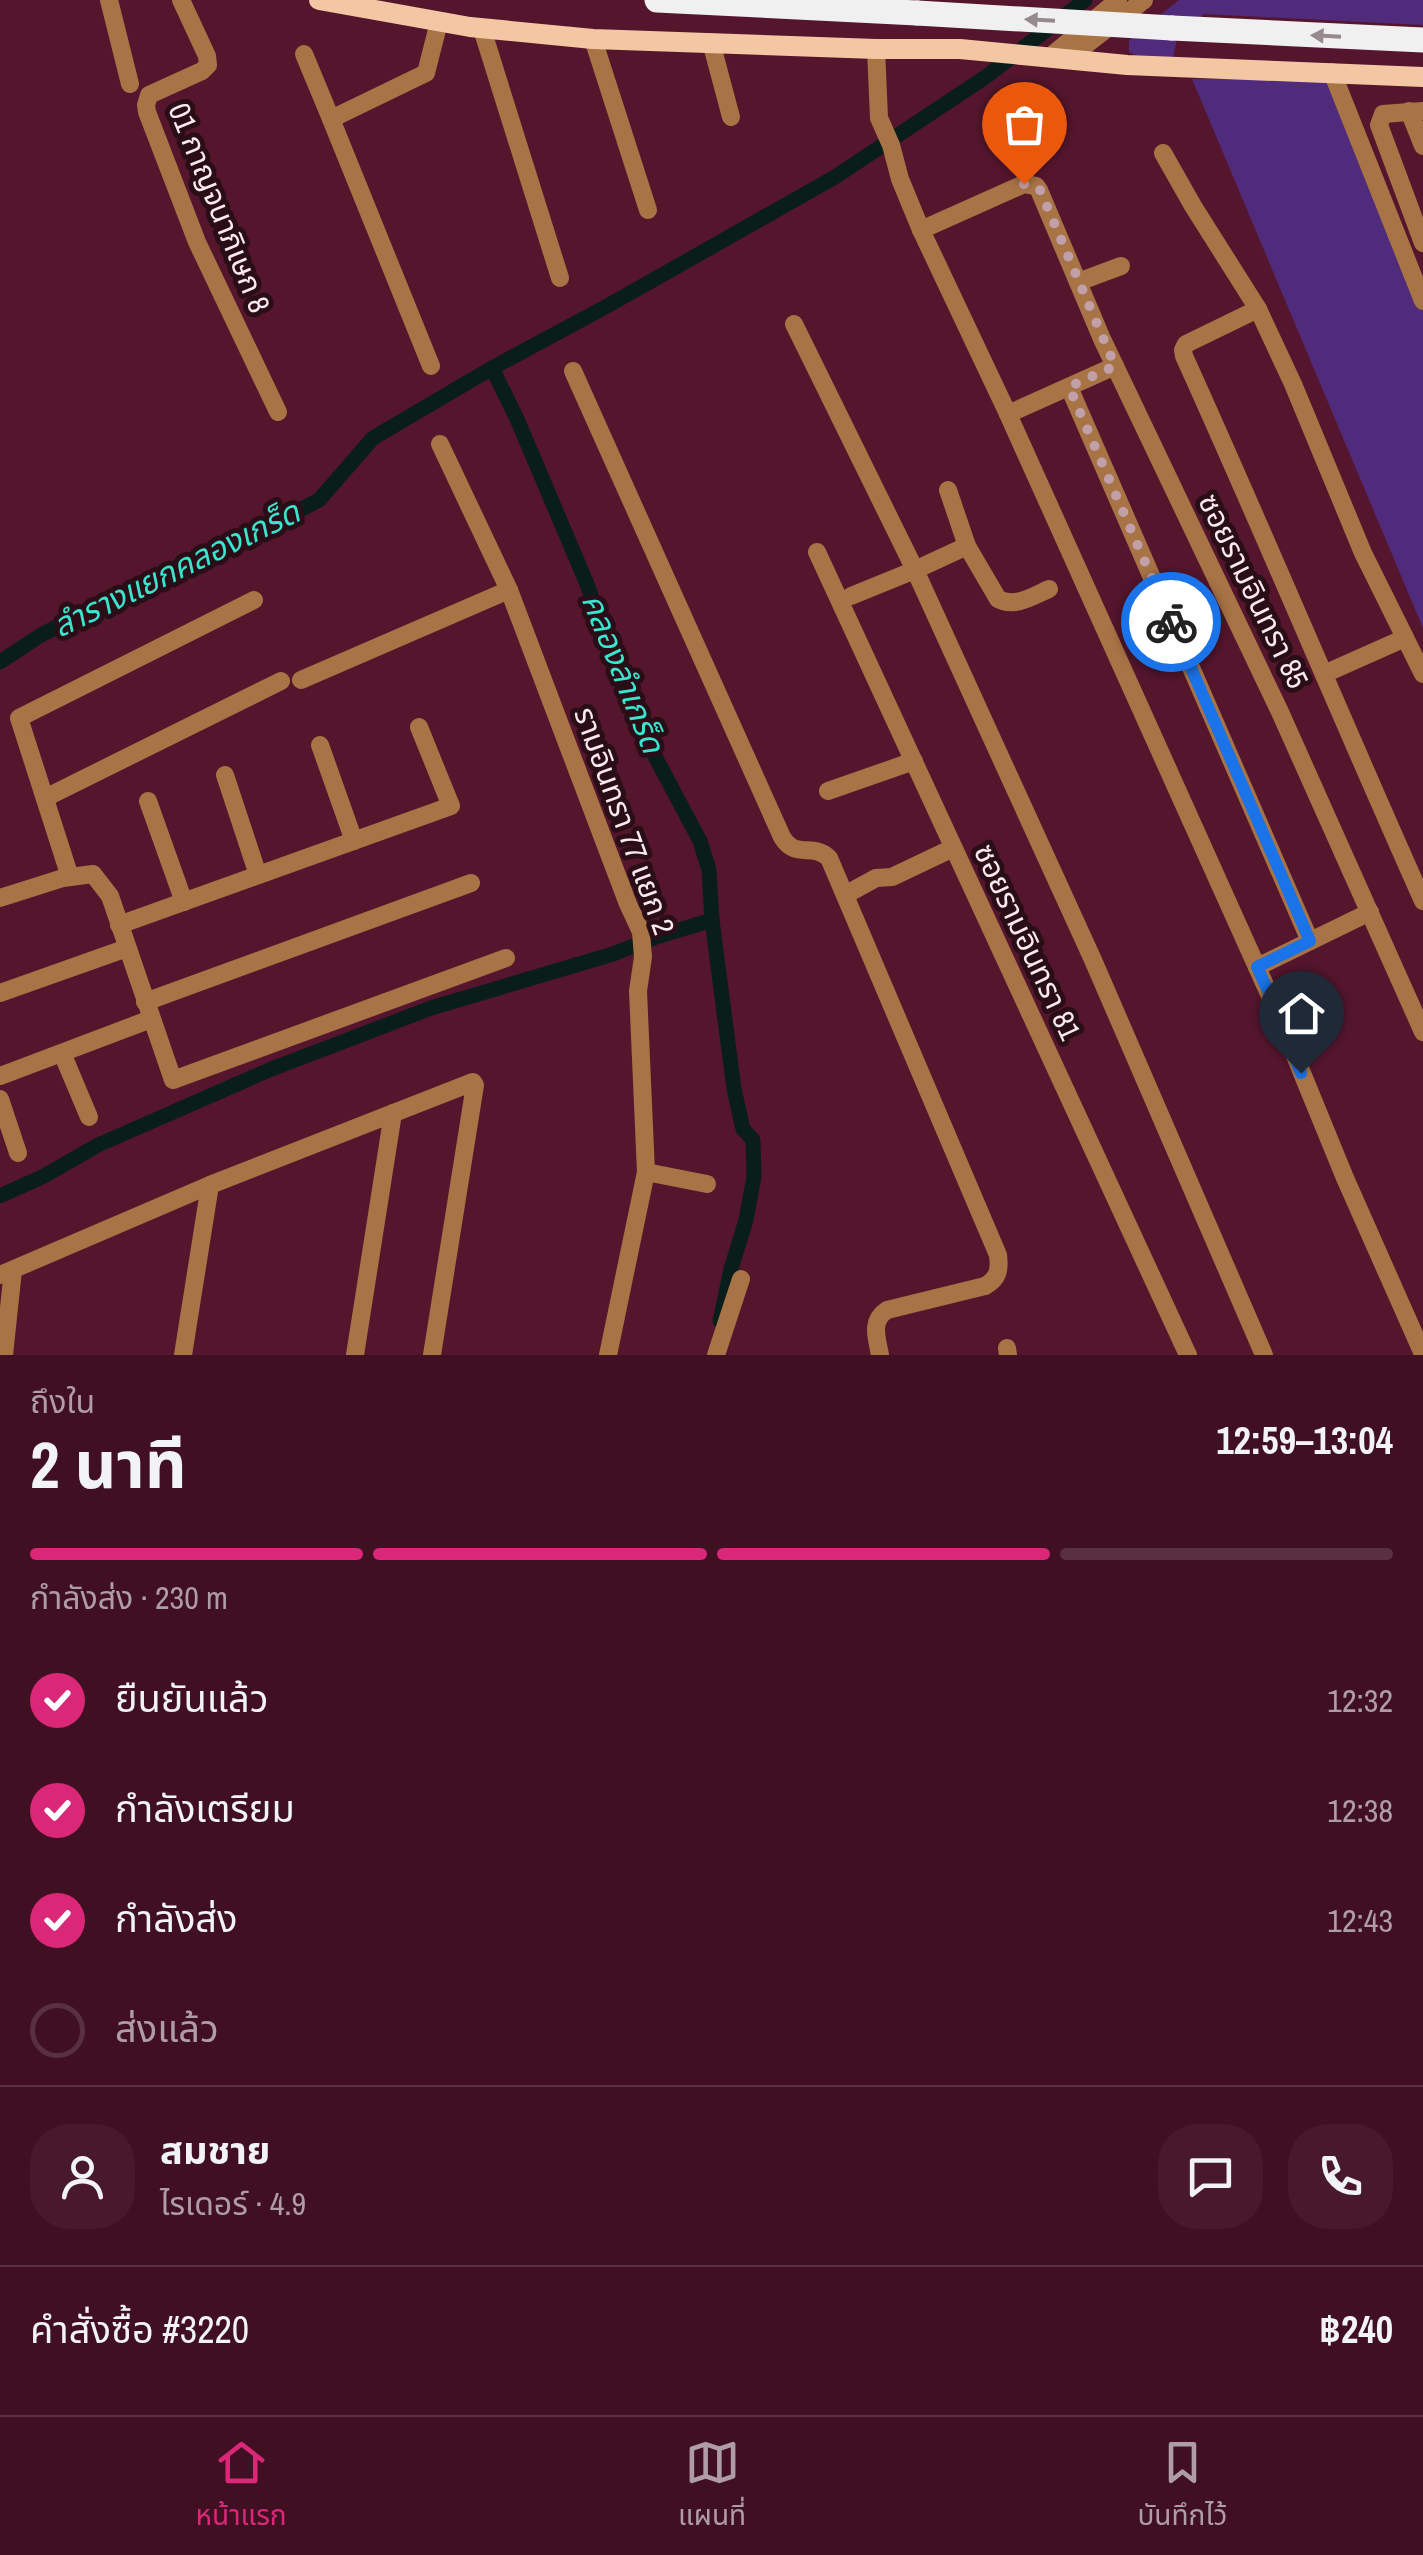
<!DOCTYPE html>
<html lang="th">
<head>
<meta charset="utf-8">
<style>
  body { margin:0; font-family:"Archivo Narrow","Noto Sans Thai",sans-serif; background:#47192a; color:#f1f3f6; height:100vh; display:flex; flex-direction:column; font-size:38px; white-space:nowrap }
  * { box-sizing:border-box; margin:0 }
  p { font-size:32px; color:#ae9da5 }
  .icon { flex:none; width:55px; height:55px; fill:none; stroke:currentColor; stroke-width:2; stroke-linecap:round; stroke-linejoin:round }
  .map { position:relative; height:1355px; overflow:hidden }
  .sheet { display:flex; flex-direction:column; background:#401022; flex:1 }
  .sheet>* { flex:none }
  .pin { position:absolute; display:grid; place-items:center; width:85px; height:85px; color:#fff; margin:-102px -42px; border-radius:50% 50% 50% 0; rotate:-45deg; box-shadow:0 0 10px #0007 }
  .pin .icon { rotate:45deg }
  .courier { position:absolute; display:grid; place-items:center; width:100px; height:100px; margin:-50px; border:8px solid #1a73e8; border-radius:50%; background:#fff; color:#222; box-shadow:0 2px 12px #0007 }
  .summary em { font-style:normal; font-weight:700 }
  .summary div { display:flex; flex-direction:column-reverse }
  .summary { display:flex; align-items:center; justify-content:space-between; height:170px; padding:0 30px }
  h1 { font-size:65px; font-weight:700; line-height:75px }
  .bar { display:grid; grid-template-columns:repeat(4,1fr); gap:15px 10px; align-content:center; height:120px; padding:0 30px }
  .bar i { height:12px; border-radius:8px; background:#593040 }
  .bar .on { background:#db2777 }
  .bar p { grid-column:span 4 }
  .line { display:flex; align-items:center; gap:25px; padding:0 30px; border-top:2px solid #593040 }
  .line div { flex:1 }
  .round { display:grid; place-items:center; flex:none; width:105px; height:105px; border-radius:40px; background:#47192a }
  ol { padding:0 30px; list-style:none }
  li { display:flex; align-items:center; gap:30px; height:110px }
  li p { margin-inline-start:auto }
  li .icon { padding:10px; border-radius:50%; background:#db2777; color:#fff; stroke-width:4 }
  li:last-child { color:#ae9da5 }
  li i { width:55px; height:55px; border:5px solid #593040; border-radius:50% }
  .menu { display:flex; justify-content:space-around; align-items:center; height:140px; border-top:2px solid #593040; background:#401022; font-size:28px; color:#ae9da5 }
  .menu a { display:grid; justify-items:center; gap:5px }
  .menu .on { color:#db2777 }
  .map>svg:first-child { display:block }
  .green { fill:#502a7b }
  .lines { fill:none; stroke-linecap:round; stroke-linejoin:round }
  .canal { stroke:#091e1b; stroke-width:15 }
  .minor { stroke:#a87445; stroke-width:18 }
  .major { stroke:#f3c7a3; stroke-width:20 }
  .highway { stroke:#f0f0f0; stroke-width:25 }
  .highway-bridge { stroke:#f0f0f0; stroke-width:25 }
  .oneway { fill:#978a8e }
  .done { stroke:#c1a0aa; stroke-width:10; stroke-dasharray:0 18 }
  .route { stroke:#1a73e8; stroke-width:12 }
  .labels { text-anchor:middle; stroke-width:10; stroke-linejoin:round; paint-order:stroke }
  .street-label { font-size:30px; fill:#fbeaed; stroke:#2a0e17 }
  .water-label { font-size:32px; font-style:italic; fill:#39e5ce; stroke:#2a0e17 }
</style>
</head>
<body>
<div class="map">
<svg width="1423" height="1355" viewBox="0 0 1423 1355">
  <rect width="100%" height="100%" fill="#55162d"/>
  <g class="green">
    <polygon points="1179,0 1423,0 1423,25 1204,14 1177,38 1173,58 1138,56 1129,52 1129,40"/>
    <polygon points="1192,79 1330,79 1423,293 1423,628"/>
  </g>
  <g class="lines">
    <g class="canal">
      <polyline points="0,662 41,635 157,576 265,528 319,500 373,438 492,368"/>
      <polyline points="712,920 734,1089 743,1129 753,1140 754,1177 746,1220 731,1269 720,1321"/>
      <polyline points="0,1196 44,1176 98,1145 269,1070 431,1008 613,954 656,937 712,920 709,870 700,841 640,728 587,584 517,419 492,368 609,305 835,177 987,76 1085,0"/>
    </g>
    <g class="minor">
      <polyline points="109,0 130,84"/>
      <polyline points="181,0 207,56 208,65 202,71 149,95 146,105 147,112 197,242 278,412"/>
      <polyline points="482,29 560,278"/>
      <polyline points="593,39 648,210"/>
      <polyline points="711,42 731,117"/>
      <polyline points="876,49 879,118 891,145 900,179 921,230 1008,414 1275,1007 1345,1178 1423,1354"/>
      <polyline points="304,54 331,119"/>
      <polyline points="1050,57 1118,0"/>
      <polyline points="1066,60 1144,0"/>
      <polyline points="1332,72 1423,301"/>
      <polyline points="1409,111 1423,146"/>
      <polyline points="1423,111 1383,114 1379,125 1423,243"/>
      <polyline points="1163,153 1193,206 1258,309 1293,384 1363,553 1423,674"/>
      <polyline points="921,230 1024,184 1036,186 1039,190 1102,339 1280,712 1423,1032"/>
      <polyline points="1078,282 1121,266"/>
      <path d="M1258,309L1186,344L1183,350L1184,356C1266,537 1342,720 1423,901"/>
      <polyline points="794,324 915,570 1093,960 1264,1355"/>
      <polyline points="431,366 331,119 426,73 439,22"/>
      <path d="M573,371L782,837C796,860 812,842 829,858L998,1255C1000,1270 998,1279 985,1286L887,1310C870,1321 877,1338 880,1355"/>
      <polyline points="1069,387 1310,941"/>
      <polyline points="1008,414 1115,366"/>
      <polyline points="440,444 509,590 628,904 641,932 643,957 638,991 646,1172 608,1355"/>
      <path d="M948,490L967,546L998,599C1015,608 1033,596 1049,589"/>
      <polyline points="817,552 1188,1355"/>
      <polyline points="851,596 915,570 967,546"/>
      <polyline points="1324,674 1405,638"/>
      <polyline points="301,680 509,590"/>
      <polyline points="320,745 354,841"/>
      <polyline points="225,775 258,875"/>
      <polyline points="828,791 914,761"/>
      <polyline points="45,798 281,681"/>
      <polyline points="148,801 184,902"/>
      <polyline points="70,877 19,718 254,600"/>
      <polyline points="845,895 876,878 892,877 953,848"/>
      <polyline points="0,898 63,878 93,874 110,896 173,1080 506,958"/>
      <polyline points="119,925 451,806 419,727"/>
      <polyline points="1257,967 1370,912"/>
      <polyline points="0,993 127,948"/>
      <polyline points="145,1002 471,883"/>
      <polyline points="62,1053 89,1117"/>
      <polyline points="0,1076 151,1019"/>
      <polyline points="0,1099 18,1153"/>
      <polyline points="646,1172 707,1184"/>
      <polyline points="0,1275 210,1185 473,1082 475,1085 432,1355"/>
      <polyline points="1007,1348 1008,1355"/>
      <polyline points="4,1355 13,1270"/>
      <polyline points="183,1355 210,1185"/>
      <polyline points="355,1355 393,1113"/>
      <polyline points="716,1355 741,1279"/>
    </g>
    <polyline class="major" points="319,0 470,27 593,39 876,49 960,49 1127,65 1423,77"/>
    <g class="highway">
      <polyline points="657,0 917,13"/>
      <polyline points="1172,28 1423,40"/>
    </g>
    <polyline class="highway-bridge" points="917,13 1172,28"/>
  </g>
  <defs><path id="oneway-solid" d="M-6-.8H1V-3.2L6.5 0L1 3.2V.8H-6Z" transform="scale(2.5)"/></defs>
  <g class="oneway">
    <use href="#oneway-solid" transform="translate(1040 20) rotate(-177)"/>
    <use href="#oneway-solid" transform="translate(1326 36) rotate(-177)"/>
  </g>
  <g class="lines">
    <polyline class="done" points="1024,184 1036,186 1040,190 1115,366 1069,387 1171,622"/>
    <polyline class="route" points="1171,622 1310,941 1257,967 1275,1006 1301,1073"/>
  </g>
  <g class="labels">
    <g class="street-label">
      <text transform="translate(219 208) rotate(68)" y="10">01 กาญจนาภิเษก 8</text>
      <text transform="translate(1253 591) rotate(64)" y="10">ซอยรามอินทรา 85</text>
      <text transform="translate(624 821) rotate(70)" y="10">รามอินทรา 77 แยก 2</text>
      <text transform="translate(1027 942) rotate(65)" y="10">ซอยรามอินทรา 81</text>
    </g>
    <g class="water-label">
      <text transform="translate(176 569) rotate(-26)" y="11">ลำรางแยกคลองเกร็ด</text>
      <text transform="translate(623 673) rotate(68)" y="11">คลองลำเกร็ด</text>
    </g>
  </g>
</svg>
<div class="pin" style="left:1024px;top:184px;background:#ea580c"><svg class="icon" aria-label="bag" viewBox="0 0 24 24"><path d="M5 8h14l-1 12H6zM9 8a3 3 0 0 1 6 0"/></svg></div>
<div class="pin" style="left:1301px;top:1073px;background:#1f2937"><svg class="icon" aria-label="home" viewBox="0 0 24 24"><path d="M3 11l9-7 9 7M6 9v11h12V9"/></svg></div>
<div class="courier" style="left:1171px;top:622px"><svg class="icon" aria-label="bike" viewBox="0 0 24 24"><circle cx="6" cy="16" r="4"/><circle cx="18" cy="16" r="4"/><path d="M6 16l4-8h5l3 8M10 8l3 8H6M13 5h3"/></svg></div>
</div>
<section class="sheet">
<div class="summary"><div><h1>2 นาที</h1><p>ถึงใน</p></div><em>12:59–13:04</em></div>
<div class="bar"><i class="on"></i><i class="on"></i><i class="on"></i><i></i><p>กำลังส่ง · 230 m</p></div>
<ol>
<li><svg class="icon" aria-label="check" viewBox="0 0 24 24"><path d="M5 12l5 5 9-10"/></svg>ยืนยันแล้ว<p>12:32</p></li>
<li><svg class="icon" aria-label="check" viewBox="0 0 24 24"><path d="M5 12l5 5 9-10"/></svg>กำลังเตรียม<p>12:38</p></li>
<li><svg class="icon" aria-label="check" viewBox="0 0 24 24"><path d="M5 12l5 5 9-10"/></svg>กำลังส่ง<p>12:43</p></li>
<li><i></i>ส่งแล้ว</li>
</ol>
<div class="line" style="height:180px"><a class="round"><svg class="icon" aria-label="person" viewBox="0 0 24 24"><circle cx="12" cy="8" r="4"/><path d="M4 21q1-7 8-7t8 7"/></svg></a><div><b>สมชาย</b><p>ไรเดอร์ · 4.9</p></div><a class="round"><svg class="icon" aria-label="chat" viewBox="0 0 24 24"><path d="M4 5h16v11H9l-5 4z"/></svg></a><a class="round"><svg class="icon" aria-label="phone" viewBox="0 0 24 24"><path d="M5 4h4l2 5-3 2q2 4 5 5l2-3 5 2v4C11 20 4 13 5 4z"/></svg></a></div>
<div class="line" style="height:130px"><div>คำสั่งซื้อ #3220</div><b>฿240</b></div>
</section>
<nav class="menu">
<a class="on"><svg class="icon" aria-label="home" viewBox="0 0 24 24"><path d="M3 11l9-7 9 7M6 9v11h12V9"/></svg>หน้าแรก</a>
<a><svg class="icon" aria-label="map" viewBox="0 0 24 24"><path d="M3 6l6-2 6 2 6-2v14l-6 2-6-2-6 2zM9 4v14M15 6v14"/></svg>แผนที่</a>
<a><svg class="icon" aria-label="saved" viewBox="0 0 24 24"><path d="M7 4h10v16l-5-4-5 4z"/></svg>บันทึกไว้</a>
</nav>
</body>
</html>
